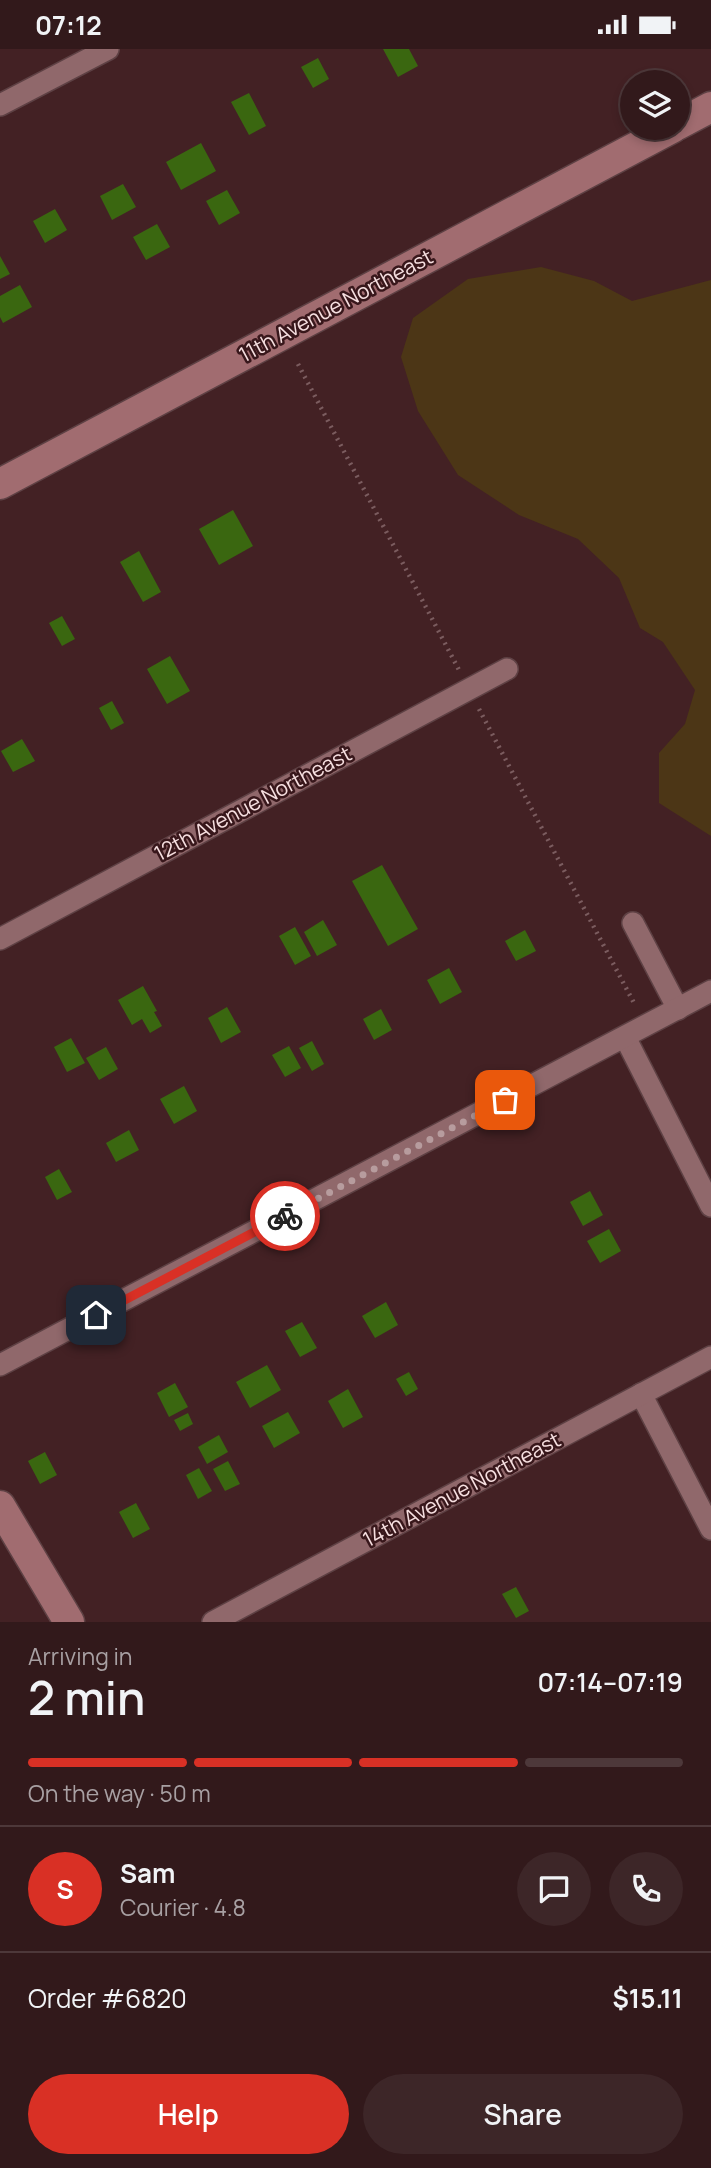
<!DOCTYPE html>
<html lang="en">
<head>
<meta charset="utf-8">
<style>
  body { margin:0; font-family:Manrope,sans-serif; background:#3d2628; color:#f1f3f6; height:100vh; display:flex; flex-direction:column; font-size:26px; white-space:nowrap }
  * { box-sizing:border-box; margin:0 }
  p { font-size:23px; color:#a8a0a3 }
  .icon { flex:none; width:38px; height:38px; fill:none; stroke:currentColor; stroke-width:2; stroke-linecap:round; stroke-linejoin:round }
  .map { position:relative; height:1573px; overflow:hidden }
  .side { display:flex; flex-direction:column; background:#32191b; flex:1 }
  .side>* { flex:none }
  .buttons { position:absolute; left:620px; top:21px; display:grid; gap:14px }
  .buttons a { display:grid; place-items:center; width:70px; height:70px; border-radius:50%; background:#32191b; box-shadow:0 4px 10px #0003,0 0 0 2px #4d383a; font-size:35px }
  .pin { position:absolute; display:grid; place-items:center; width:60px; height:60px; color:#fff; margin:-30px; border-radius:14px; box-shadow:0 4px 10px #0006 }
  .courier { position:absolute; display:grid; place-items:center; width:70px; height:70px; margin:-35px; border:5px solid #d93025; border-radius:50%; background:#fff; color:#222; box-shadow:0 2px 9px #0007 }
  .headline em { font-style:normal; font-weight:600 }
  .headline div { display:flex; flex-direction:column-reverse }
  .headline { display:flex; align-items:center; justify-content:space-between; height:119px; padding:0 28px }
  h1 { font-size:46px; font-weight:600; line-height:52px }
  .bar { display:grid; grid-template-columns:repeat(4,1fr); gap:10px 7px; align-content:center; height:84px; padding:0 28px }
  .bar i { height:9px; border-radius:5px; background:#4d383a }
  .bar .on { background:#d93025 }
  .bar p { grid-column:span 4 }
  .line { display:flex; align-items:center; gap:18px; padding:0 28px; border-top:2px solid #4d383a }
  .line div { flex:1 }
  .round { display:grid; place-items:center; flex:none; width:74px; height:74px; border-radius:37px; background:#3d2628 }
  .primary-button { display:flex; gap:14px; margin-top:auto; padding:14px 28px }
  .primary-button a { flex:1; height:80px; border-radius:42px; background:#d93025; color:#fff; font-size:28px; font-weight:600; line-height:80px; text-align:center }
  .primary-button a+a { background:#3d2628; color:#f1f3f6 }
  .status { display:flex; justify-content:space-between; align-items:center; height:49px; padding:0 35px; background:#32191b; direction:ltr }
  .status svg { height:19px; fill:currentColor }
  .map>svg:first-child { display:block }
  .green { fill:#4c3616 }
  .building { fill:#3a6710 }
  .lines { fill:none; stroke-linecap:round; stroke-linejoin:round }
  .street-casing { stroke:#5e4144; stroke-width:24 }
  .secondary-casing { stroke:#5e4144; stroke-width:33 }
  .path { stroke:#7b5c5f; stroke-width:4.5; stroke-dasharray:2 5; stroke-linecap:butt }
  .street { stroke:#90686b; stroke-width:21 }
  .secondary { stroke:#a16c70; stroke-width:30 }
  .done { stroke:#b79c9e; stroke-width:7; stroke-dasharray:0 12.6 }
  .route { stroke:#d93025; stroke-width:9 }
  .labels { text-anchor:middle; stroke-width:5; stroke-linejoin:round; paint-order:stroke }
  .street-label { font-size:21px; fill:#f6dfe0; stroke:#38171b }
</style>
</head>
<body>
<div class="status"><b>07:12</b><svg viewBox="0 0 49 12"><path d="M0 12V9h3v3zM5 12V6h3v6zM10 12V3h3v9zM15 12V0h3v12zM26 1h20v11H26zM47 4h2v5h-2z"/></svg></div>
<div class="map">
<svg width="711" height="1573" viewBox="0 0 711 1573">
  <rect width="100%" height="100%" fill="#432124"/>
  <polygon class="green" points="541,218 594,232 632,252 711,231 711,787 659,754 659,704 685,675 695,641 663,593 640,579 619,529 578,490 519,466 458,426 418,362 401,308 413,269 468,230"/>
  <g class="building">
    <polygon points="383,0 409,0 418,17 398,28"/>
    <polygon points="318,9 329,30 313,39 301,18"/>
    <polygon points="249,44 266,77 249,86 231,53"/>
    <polygon points="201,94 216,122 181,141 166,113"/>
    <polygon points="123,135 136,158 112,171 100,147"/>
    <polygon points="227,141 240,164 219,176 206,152"/>
    <polygon points="55,160 67,181 45,194 33,172"/>
    <polygon points="157,175 170,198 146,211 133,188"/>
    <polygon points="0,207 10,225 0,230"/>
    <polygon points="20,236 32,258 3,274 0,268 0,247"/>
    <polygon points="233,461 253,497 219,516 199,480"/>
    <polygon points="139,502 161,543 143,553 120,513"/>
    <polygon points="62,567 75,590 62,597 49,574"/>
    <polygon points="170,607 190,642 167,655 147,620"/>
    <polygon points="112,652 124,674 111,681 99,659"/>
    <polygon points="22,690 35,712 13,723 1,702"/>
    <polygon points="382,816 418,880 388,897 352,832"/>
    <polygon points="323,871 337,896 317,907 304,883"/>
    <polygon points="295,878 311,907 295,916 279,887"/>
    <polygon points="525,881 536,902 516,912 505,892"/>
    <polygon points="449,919 462,943 440,955 427,931"/>
    <polygon points="143,937 157,962 154,963 162,977 150,984 142,970 132,976 118,951"/>
    <polygon points="227,958 241,983 221,994 208,969"/>
    <polygon points="381,960 392,981 374,991 363,970"/>
    <polygon points="71,989 85,1014 67,1023 54,998"/>
    <polygon points="312,992 324,1015 312,1022 299,999"/>
    <polygon points="289,997 301,1019 285,1028 272,1006"/>
    <polygon points="106,998 118,1020 99,1031 86,1009"/>
    <polygon points="184,1037 197,1062 174,1075 160,1050"/>
    <polygon points="129,1081 139,1101 116,1113 106,1094"/>
    <polygon points="59,1120 72,1143 57,1151 45,1128"/>
    <polygon points="590,1142 603,1166 583,1177 570,1153"/>
    <polygon points="609,1180 621,1202 600,1214 587,1192"/>
    <polygon points="386,1253 398,1276 375,1289 362,1267"/>
    <polygon points="302,1273 317,1299 300,1308 285,1282"/>
    <polygon points="267,1316 281,1341 250,1359 236,1333"/>
    <polygon points="409,1323 418,1340 406,1347 396,1330"/>
    <polygon points="175,1334 188,1358 169,1368 157,1344"/>
    <polygon points="348,1340 363,1368 343,1379 328,1352"/>
    <polygon points="288,1363 300,1384 274,1399 262,1377"/>
    <polygon points="188,1364 193,1375 180,1382 174,1371"/>
    <polygon points="219,1386 228,1403 207,1415 198,1398"/>
    <polygon points="45,1403 57,1426 40,1435 28,1412"/>
    <polygon points="228,1412 240,1435 225,1442 213,1420"/>
    <polygon points="199,1419 212,1442 198,1450 186,1426"/>
    <polygon points="136,1454 150,1480 133,1489 119,1463"/>
    <polygon points="516,1538 529,1562 516,1569 502,1545"/>
  </g>
  <g class="lines">
    <defs>
      <g id="street">
        <polyline points="0,56 108,0"/>
        <polyline points="633,874 678,960"/>
        <polyline points="0,890 507,620"/>
        <polyline points="625,988 711,1157"/>
        <polyline points="0,1316 711,942"/>
        <polyline points="641,1345 711,1480"/>
        <polyline points="213,1573 711,1308"/>
      </g>
      <g id="secondary">
        <polyline points="677,76 711,58"/>
        <polyline points="0,435 672,79"/>
        <polyline points="0,1457 69,1573"/>
      </g>
    </defs>
    <use href="#street" class="street-casing"/>
    <use href="#secondary" class="secondary-casing"/>
    <g class="path">
      <polyline points="298,315 459,621"/>
      <polyline points="479,660 635,956"/>
    </g>
    <use href="#street" class="street"/>
    <use href="#secondary" class="secondary"/>
  </g>
  <g class="lines">
    <polyline class="done" points="285,1167 505,1051"/>
    <polyline class="route" points="96,1266 285,1167"/>
  </g>
  <g class="labels">
    <g class="street-label">
      <text transform="translate(336 257) rotate(-28)" y="7">11th Avenue Northeast</text>
      <text transform="translate(253 755) rotate(-28)" y="7">12th Avenue Northeast</text>
      <text transform="translate(462 1441) rotate(-28)" y="7">14th Avenue Northeast</text>
    </g>
  </g>
</svg>
<div class="buttons">
<a><svg class="icon" aria-label="layers" viewBox="0 0 24 24"><path d="M12 4l9 5-9 5-9-5zM3 14l9 5 9-5"/></svg></a>
</div>
<div class="pin" style="left:505px;top:1051px;background:#ea580c"><svg class="icon" aria-label="bag" viewBox="0 0 24 24"><path d="M5 8h14l-1 12H6zM9 8a3 3 0 0 1 6 0"/></svg></div>
<div class="pin" style="left:96px;top:1266px;background:#1f2937"><svg class="icon" aria-label="home" viewBox="0 0 24 24"><path d="M3 11l9-7 9 7M6 9v11h12V9"/></svg></div>
<div class="courier" style="left:285px;top:1167px"><svg class="icon" aria-label="bike" viewBox="0 0 24 24"><circle cx="6" cy="16" r="4"/><circle cx="18" cy="16" r="4"/><path d="M6 16l4-8h5l3 8M10 8l3 8H6M13 5h3"/></svg></div>
</div>
<section class="side">
<div class="headline"><div><h1>2 min</h1><p>Arriving in</p></div><em>07:14–07:19</em></div>
<div class="bar"><i class="on"></i><i class="on"></i><i class="on"></i><i></i><p>On the way · 50 m</p></div>
<div class="line" style="height:126px"><b class="round" style="background:#d93025;color:#fff">S</b><div><b>Sam</b><p>Courier · 4.8</p></div><a class="round"><svg class="icon" aria-label="chat" viewBox="0 0 24 24"><path d="M4 5h16v11H9l-5 4z"/></svg></a><a class="round"><svg class="icon" aria-label="phone" viewBox="0 0 24 24"><path d="M5 4h4l2 5-3 2q2 4 5 5l2-3 5 2v4C11 20 4 13 5 4z"/></svg></a></div>
<div class="line" style="height:91px"><div>Order #6820</div><b>$15.11</b></div>
<div class="primary-button"><a>Help</a><a>Share</a></div>
</section>
</body>
</html>
